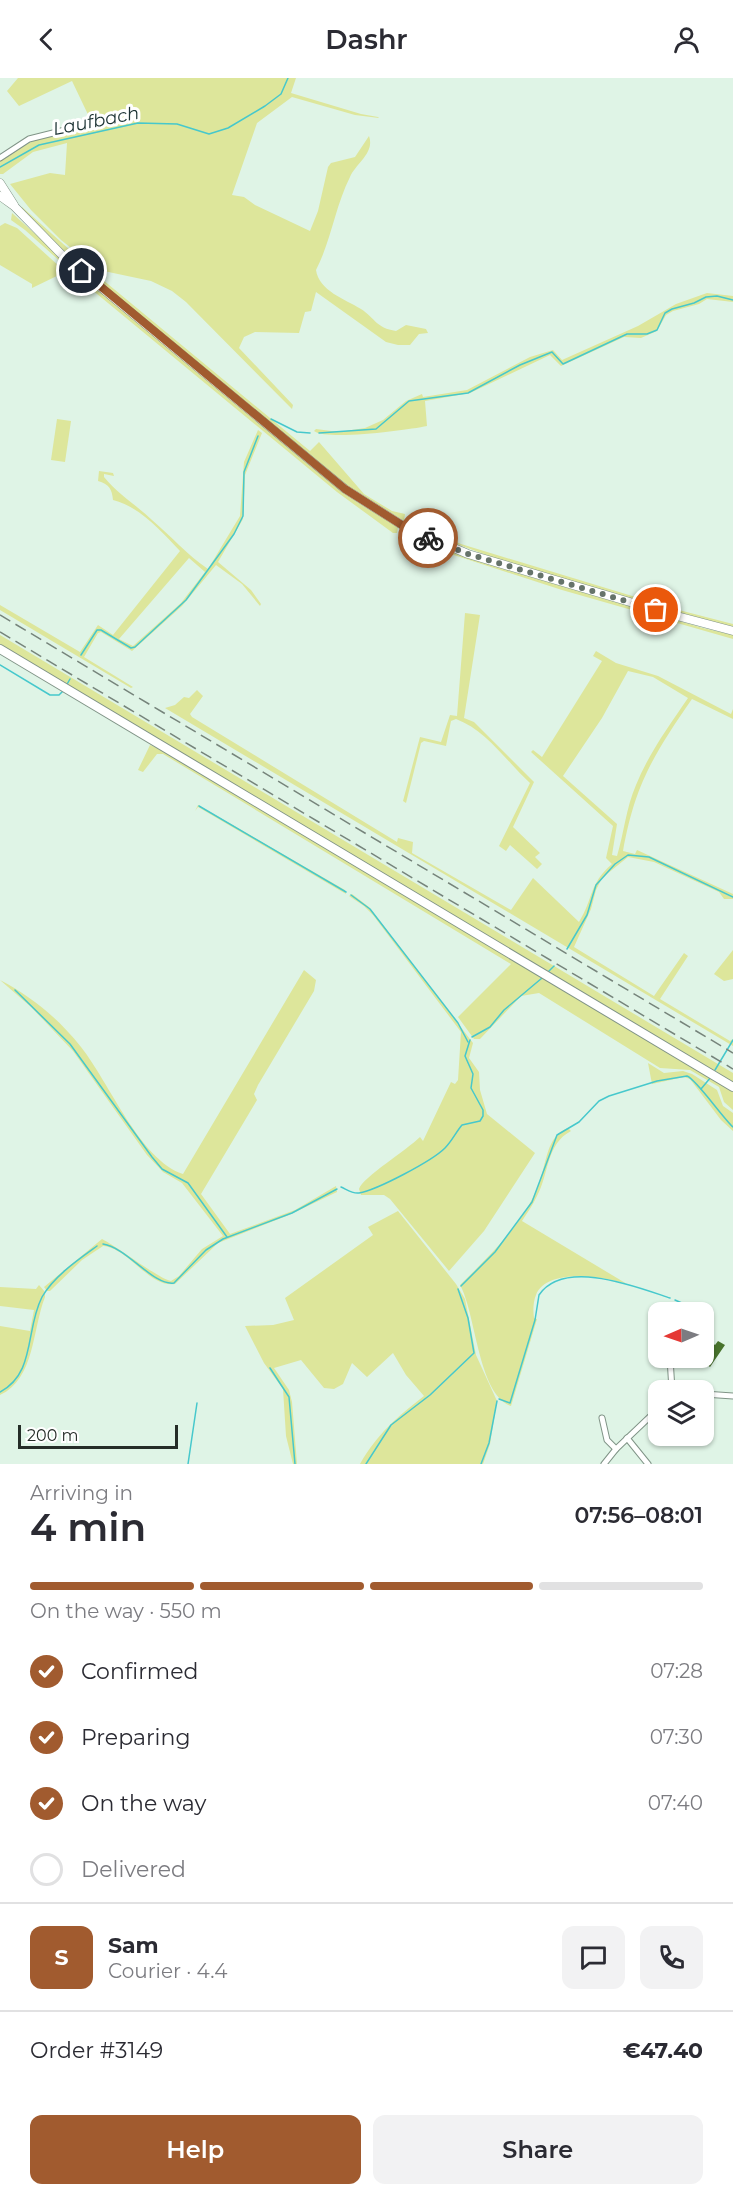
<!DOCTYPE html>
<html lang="en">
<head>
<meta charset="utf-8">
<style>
  body { margin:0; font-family:Montserrat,sans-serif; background:#f2f2f3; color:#2b2b33; height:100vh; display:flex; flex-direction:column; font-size:22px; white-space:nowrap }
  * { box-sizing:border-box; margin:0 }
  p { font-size:20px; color:#7c7c81 }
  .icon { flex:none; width:33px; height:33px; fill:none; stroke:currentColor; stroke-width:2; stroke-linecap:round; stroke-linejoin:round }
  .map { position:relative; height:1386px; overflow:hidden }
  .sheet { display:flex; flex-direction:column; background:#fff; flex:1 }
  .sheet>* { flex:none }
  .needle { width:39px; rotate:268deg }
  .controls { position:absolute; left:648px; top:1224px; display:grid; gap:12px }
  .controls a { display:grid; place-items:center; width:66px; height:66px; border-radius:12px; background:#fff; box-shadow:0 2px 4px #0004; font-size:30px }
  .scale { position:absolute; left:18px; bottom:15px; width:160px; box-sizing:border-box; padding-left:6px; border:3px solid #252d28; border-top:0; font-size:16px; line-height:21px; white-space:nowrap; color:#252d28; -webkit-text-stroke:4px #fff; paint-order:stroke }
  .pin { position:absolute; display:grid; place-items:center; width:51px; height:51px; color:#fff; margin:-26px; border:3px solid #fff; border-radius:50%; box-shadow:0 2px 6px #0007 }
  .courier { position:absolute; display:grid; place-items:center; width:60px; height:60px; margin:-30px; border:4px solid #a15b2f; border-radius:50%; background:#fff; color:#222; box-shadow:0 2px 8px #0007 }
  .head em { font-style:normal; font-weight:600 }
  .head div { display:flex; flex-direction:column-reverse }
  .head { display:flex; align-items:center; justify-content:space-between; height:102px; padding:0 30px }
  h1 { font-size:39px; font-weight:600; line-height:45px }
  .bar { display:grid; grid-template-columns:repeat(4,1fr); gap:9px 6px; align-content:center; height:72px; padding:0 30px }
  .bar i { height:8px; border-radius:4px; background:#e1e1e2 }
  .bar .on { background:#a15b2f }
  .bar p { grid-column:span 4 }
  .line { display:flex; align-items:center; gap:15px; padding:0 30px; border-top:2px solid #e1e1e2 }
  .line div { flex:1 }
  .round { display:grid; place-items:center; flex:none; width:63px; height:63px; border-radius:12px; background:#f2f2f3 }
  ol { padding:0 30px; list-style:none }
  li { display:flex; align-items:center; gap:18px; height:66px }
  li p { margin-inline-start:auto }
  li .icon { padding:6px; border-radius:50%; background:#a15b2f; color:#fff; stroke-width:4 }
  li:last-child { color:#7c7c81 }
  li i { width:33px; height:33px; border:3px solid #e1e1e2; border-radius:50% }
  .primary-button { display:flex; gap:12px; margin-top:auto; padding:12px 30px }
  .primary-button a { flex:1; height:69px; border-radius:12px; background:#a15b2f; color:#fff; font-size:24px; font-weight:600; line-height:69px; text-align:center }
  .primary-button a+a { background:#f2f2f3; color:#2b2b33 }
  header { display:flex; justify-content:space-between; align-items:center; height:78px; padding:0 30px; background:#fff; font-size:27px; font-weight:600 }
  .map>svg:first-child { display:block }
  .green { fill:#dde69b; fill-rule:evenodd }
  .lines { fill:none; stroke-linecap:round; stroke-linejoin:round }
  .stream { stroke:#46c8cc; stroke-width:1.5 }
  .building { fill:#48732c }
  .street-casing { stroke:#809487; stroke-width:7 }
  .secondary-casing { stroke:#809487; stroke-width:9 }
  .primary-casing { stroke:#809487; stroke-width:10 }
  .street { stroke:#fff; stroke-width:5 }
  .secondary { stroke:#fff; stroke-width:8 }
  .primary { stroke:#fff; stroke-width:8 }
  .rail { stroke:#76847b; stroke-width:1.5; stroke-dasharray:12 6; stroke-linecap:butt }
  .done { stroke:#66736a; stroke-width:6; stroke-dasharray:0 10.8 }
  .route { stroke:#a15b2f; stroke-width:8 }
  .labels { text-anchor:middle; stroke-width:6; stroke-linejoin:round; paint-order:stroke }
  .water-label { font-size:18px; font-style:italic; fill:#1b3132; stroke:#fff }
</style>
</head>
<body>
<header><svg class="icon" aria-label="back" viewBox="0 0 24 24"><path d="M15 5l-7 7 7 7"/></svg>Dashr<svg class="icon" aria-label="person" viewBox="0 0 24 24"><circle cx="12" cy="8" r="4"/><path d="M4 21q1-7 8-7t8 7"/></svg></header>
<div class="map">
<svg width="733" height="1386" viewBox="0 0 733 1386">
  <rect width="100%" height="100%" fill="#dff4e6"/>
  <g class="green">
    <path d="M18,0H296L291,15L361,36L378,39L379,40L355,37L292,19L257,45L232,117L244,119L255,127L310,153L318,133L328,89L331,85L355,79L369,58C375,75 356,85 350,99C335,129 331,163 316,192C319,213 345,221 361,231C376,241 376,250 396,253L406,247L426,251L428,255L419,256L410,267H398L386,264L316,214L311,233L305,234L299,255L255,254L244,259L239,270L293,327L292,331L186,224L172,213L151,203L99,192L61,162L31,132L10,106L50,95L65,97L67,65L33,74L3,96H0V83L29,65L44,58L93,47L72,3L19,28L7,13Z"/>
    <polygon points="22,129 90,190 105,198 103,202 310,373 319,364 364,416 392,433 405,436 404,443 348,409 312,380 55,166 22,133"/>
    <polygon points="12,135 86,202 331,405 357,424 398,449 397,455 393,455 337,414 91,211 25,152 11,142"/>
    <polygon points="5,145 17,150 60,189 61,196 32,210 32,206 0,187 0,148"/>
    <path d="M707,215L733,218V224L707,221L699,226L673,233L666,237L657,253L641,260L624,259L561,288L550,277L470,315L425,323L427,348C408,352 327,363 314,353L316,351L339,354L365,350L383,342L406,323L422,316L423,319L467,312L530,279L553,272L562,282L638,248L676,226Z"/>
    <polygon points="57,341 71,343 65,384 51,382"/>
    <path d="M258,352L262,355L245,397L243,441L218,484L251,512L261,526L260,528L242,506L216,487L182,528L132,573L101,554L98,555L84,579L133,609L131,610L0,532V527L80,574L98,547L113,557L180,473C162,454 139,428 113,422C112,411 109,406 98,403L99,393L113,395L114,398L104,396V399C118,416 136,427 152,442C171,458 187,477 208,491L240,438L244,384ZM189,480L205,494L181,525L133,568L119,561Z"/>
    <path d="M415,442L432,454L461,466L675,531L733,546V549C625,521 515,492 412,448V443Z"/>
    <polygon points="407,456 487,486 703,550 733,557 733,561 562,512 420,466 408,465 404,461"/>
    <path d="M465,535L480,537L464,640L474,644L534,704L513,749L540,775L535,779L542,786L537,791L510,767L506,773L499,768L530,705C507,684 486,652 456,641L451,643L446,668L424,663L421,665L406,725L403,723L420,659L441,664L450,637L457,638Z"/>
    <polygon points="0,557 733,995 733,1004 0,567"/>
    <path d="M596,573L616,585L658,598L731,636L733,631V641L692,621C654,676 635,706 623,773L635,776L637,772L733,816V821H724L719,814L654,784L628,779L602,800L596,812L591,831L574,869L654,918L684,875L688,878L660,921L730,963L733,961V968L165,630L175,627L184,619L189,620L197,612L203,618L190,636L192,639L397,764L398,760L413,764L412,775L511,832L533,800L579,844C594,820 588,807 612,786L606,780L613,748L531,674L533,672L542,679L602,583L593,578ZM628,593L653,599L688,620C669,648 649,675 636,707C626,730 624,755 617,778L612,777L617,746L563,698L602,640Z"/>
    <polygon points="150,667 160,671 733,1013 733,1032 724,1024 719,1009 690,992 660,990 539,915 521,918 480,961 474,961 458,939 511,886 163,676 157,676 143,694 138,692"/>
    <polygon points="198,727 345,812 346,816 198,729 195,733"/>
    <path d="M352,816L369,829L473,965L469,980L479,994L480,1012L487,1036L535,1075L484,1153L449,1193L390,1121L384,1117H361L359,1111C363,1099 407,1072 420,1059L423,1063L451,1004L455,1006L458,1002L461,954L373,837L364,828L349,818Z"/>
    <polygon points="733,872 733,901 724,903 714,896"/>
    <path d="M304,892L316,902L314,913L258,1007L254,1016L257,1022L201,1116L230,1156L295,1132L336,1108L337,1114L289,1137L218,1165L175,1206C149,1210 129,1170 103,1168L82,1182L50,1213H47L44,1209L102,1161C118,1169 159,1201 171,1203L179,1198L202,1171L223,1158L182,1105L163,1094L147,1077L73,973L31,929L0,902C32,919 58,940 81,969C109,1004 140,1082 183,1096Z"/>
    <polygon points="648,985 664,995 683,993 692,996 717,1012 723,1028 733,1035 733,1053 721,1042 690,1001 684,999 652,1006"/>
    <path d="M568,1050L571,1053C546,1066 549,1096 537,1118C533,1127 527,1135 522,1143L627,1206C606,1199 547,1189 536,1217C533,1224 533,1233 534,1240L537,1241L511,1328C478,1317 476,1235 460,1207C490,1177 525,1145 539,1105C547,1085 546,1058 568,1050Z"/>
    <path d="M398,1133L456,1206L465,1221L476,1277L497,1323L490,1366L483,1386H360C378,1355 396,1340 424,1318L406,1297L393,1275L367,1299L352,1285L343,1306L334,1311L324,1310L301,1282L274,1290L289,1312L292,1324L297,1386H293L286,1358L283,1311L264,1285L245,1248L273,1247L294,1242L285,1220L373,1157L368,1149Z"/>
    <path d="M39,1207L45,1214V1219C32,1252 35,1301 0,1317V1248L30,1253L34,1232L0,1228V1209L36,1211Z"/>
  </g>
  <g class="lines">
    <g class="stream">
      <polyline points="0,89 39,67 138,45 177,46 209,56 228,50 265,28 281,16 288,0"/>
      <polyline points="271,341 297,354 310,355"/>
      <polyline points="319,355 376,351 409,323 468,315 520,287 552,274 563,286 627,256 647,256 657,252 665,235 672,231 694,225 706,219 717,218 733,222"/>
      <polyline points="81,577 97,552 101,552 131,570 135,569 186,522 234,456 243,438 244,394 258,358"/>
      <polyline points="0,587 50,617 59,617 64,612"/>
      <polyline points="66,608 70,601"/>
      <polyline points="199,728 346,814"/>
      <polyline points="351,817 370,831 458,945 468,964"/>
      <polyline points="567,871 587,837 596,807 615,786 628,777 649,779 733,819"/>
      <polyline points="548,894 554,888"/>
      <polyline points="15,912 70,966 152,1079 162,1091 188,1105 227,1159"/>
      <polyline points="472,959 490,949 504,932 542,900"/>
      <polyline points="715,992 733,962"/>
      <polyline points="701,1011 711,999"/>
      <path d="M341,1109C346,1111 352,1116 359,1115C377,1112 432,1083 445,1070C452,1063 456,1054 462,1047L480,1043L483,1038V1032L471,1010L473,996L465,978L470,962"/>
      <path d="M103,1166C128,1170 153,1208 174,1205L206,1172L223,1161L292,1135L337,1111"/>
      <path d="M461,1208L495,1174L532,1124L557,1057L579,1044L599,1023L609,1018L657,1003L687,998C696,1001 722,1039 733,1049"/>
      <polyline points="675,1222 702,1234"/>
      <polyline points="704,1235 712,1239"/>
      <polyline points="270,1290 289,1319 295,1386"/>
      <path d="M0,1314C36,1295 25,1252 42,1219C54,1198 79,1181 97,1168"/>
      <path d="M499,1321L510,1325L535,1242L539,1217C564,1180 637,1209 670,1220"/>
      <polyline points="188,1386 197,1325"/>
      <polyline points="366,1386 391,1347 430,1317 474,1275 468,1240 458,1211"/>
      <polyline points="481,1386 489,1365 497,1323"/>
    </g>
  </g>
  <polygon class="building" points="704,1259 715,1267 718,1263 725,1267 710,1289 704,1284 708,1278 704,1275"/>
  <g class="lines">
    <defs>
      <g id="street">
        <polyline points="0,80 29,61 89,46"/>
        <polyline points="670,1280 672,1312"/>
        <polyline points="704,1316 733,1318"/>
        <polyline points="602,1340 607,1362 616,1371"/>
        <polyline points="627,1360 648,1386"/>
        <polyline points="604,1386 616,1371 658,1331"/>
      </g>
      <g id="secondary">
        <polyline points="0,105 14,127"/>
        <polyline points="0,118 14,128 64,179 345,411 405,449 468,476 677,538 733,553"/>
      </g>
      <polyline id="primary" points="0,571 733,1009"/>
    </defs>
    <use href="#street" class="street-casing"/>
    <use href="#secondary" class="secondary-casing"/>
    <use href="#primary" class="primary-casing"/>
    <use href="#street" class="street"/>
    <use href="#secondary" class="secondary"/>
    <use href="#primary" class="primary"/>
    <g class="rail">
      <polyline points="0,537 733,975"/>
      <polyline points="0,554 733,991"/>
    </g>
  </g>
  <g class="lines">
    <polyline class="done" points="428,460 468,476 656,532"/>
    <polyline class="route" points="82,193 345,411 405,449 428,460"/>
  </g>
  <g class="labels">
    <g class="water-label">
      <text transform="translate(96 43) rotate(-11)" y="6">Laufbach</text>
    </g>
  </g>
</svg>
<div class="controls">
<a><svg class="needle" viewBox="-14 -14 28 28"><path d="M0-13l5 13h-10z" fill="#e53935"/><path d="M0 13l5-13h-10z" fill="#7c7c81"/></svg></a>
<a><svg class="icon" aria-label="layers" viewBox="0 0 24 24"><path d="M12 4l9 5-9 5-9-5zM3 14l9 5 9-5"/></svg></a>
</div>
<div class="scale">200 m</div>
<div class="pin" style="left:656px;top:532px;background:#ea580c"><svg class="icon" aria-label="bag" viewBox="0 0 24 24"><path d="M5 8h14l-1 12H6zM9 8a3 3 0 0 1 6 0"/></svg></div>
<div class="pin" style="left:82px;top:193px;background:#1f2937"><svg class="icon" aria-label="home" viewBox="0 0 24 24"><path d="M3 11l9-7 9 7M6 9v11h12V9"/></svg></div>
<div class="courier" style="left:428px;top:460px"><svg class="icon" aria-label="bike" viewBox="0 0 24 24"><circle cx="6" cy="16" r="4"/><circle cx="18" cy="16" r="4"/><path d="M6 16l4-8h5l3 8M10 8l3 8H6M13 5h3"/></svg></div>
</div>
<section class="sheet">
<div class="head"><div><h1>4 min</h1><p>Arriving in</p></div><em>07:56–08:01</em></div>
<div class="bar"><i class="on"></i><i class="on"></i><i class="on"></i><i></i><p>On the way · 550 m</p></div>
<ol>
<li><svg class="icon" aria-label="check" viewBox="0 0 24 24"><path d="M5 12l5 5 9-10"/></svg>Confirmed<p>07:28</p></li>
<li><svg class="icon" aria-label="check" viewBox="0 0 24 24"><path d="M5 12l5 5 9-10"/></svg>Preparing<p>07:30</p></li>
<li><svg class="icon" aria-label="check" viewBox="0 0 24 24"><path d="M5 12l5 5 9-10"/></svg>On the way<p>07:40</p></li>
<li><i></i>Delivered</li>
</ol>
<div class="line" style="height:108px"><b class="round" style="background:#a15b2f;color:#fff">S</b><div><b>Sam</b><p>Courier · 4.4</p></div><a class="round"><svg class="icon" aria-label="chat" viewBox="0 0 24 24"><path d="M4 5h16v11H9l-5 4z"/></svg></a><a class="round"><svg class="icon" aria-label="phone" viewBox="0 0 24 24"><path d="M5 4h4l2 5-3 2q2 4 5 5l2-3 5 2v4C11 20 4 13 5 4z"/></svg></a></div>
<div class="line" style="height:78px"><div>Order #3149</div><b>€47.40</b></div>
<div class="primary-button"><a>Help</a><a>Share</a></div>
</section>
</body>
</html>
